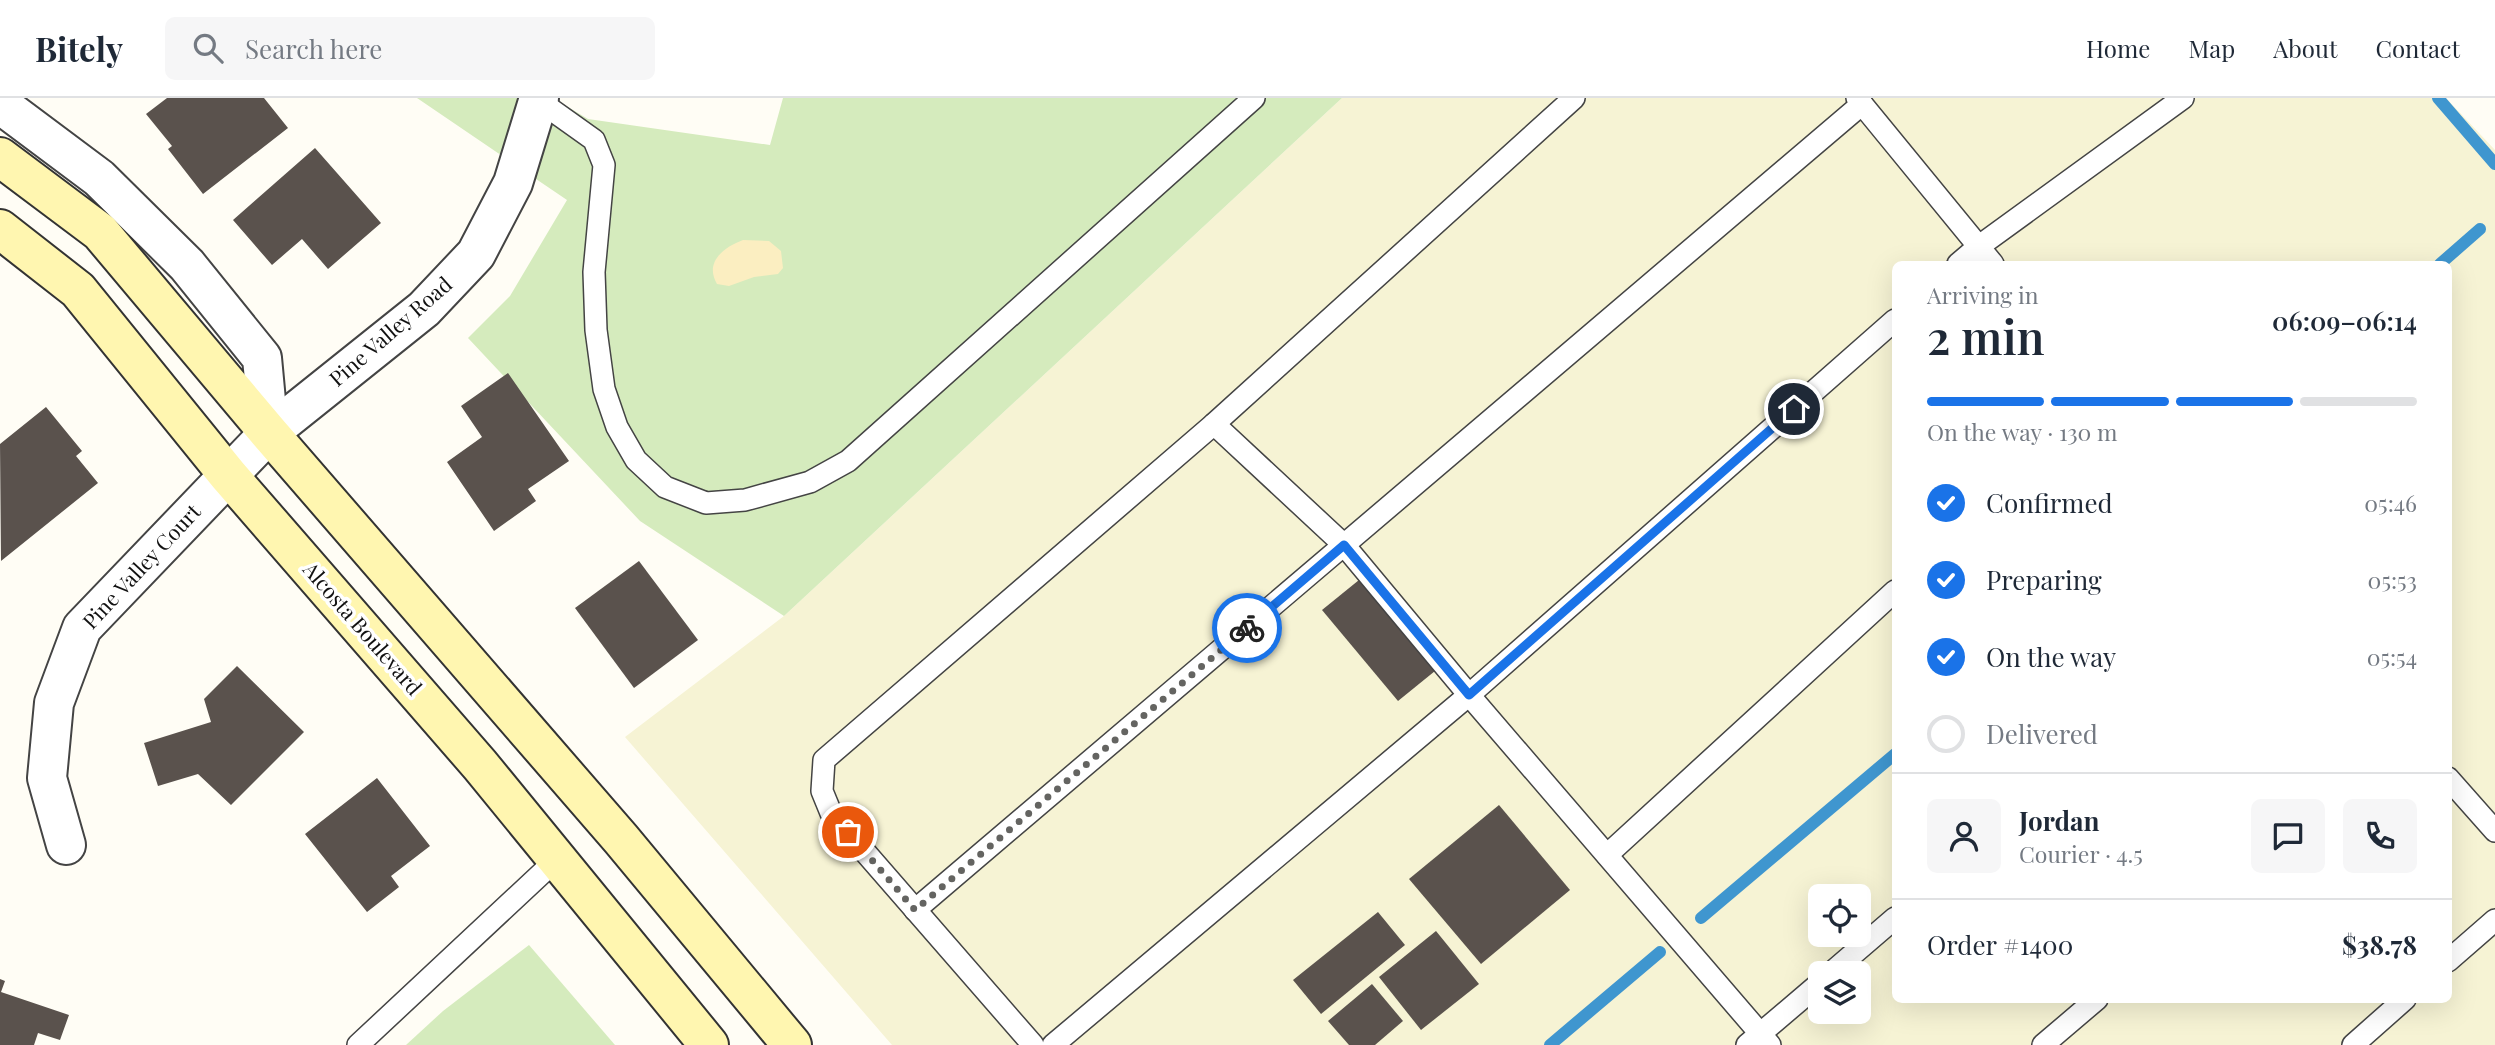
<!DOCTYPE html>
<html lang="en">
<head>
<meta charset="utf-8">
<style>
  body { margin:0; font-family:"Playfair Display",serif; background:#f6f6f7; color:#1f2937; height:100vh; display:flex; flex-direction:column; font-size:26px; white-space:nowrap }
  * { box-sizing:border-box; margin:0 }
  p { font-size:23px; color:#747a83 }
  .icon { flex:none; width:38px; height:38px; fill:none; stroke:currentColor; stroke-width:2; stroke-linecap:round; stroke-linejoin:round }
  .map { position:relative; flex:1; overflow:hidden }
  .sheet { position:absolute; left:1892px; top:163px; width:560px; height:742px; display:flex; flex-direction:column; background:#fff; border-radius:10px; box-shadow:0 7px 28px #0002 }
  .sheet>* { flex:none }
  .tools { position:absolute; left:1808px; top:786px; display:grid; gap:14px }
  .tools a { display:grid; place-items:center; width:63px; height:63px; border-radius:10px; background:#fff; box-shadow:0 7px 28px #0002; font-size:35px }
  .pin { position:absolute; display:grid; place-items:center; width:60px; height:60px; color:#fff; margin:-30px; border:4px solid #fff; border-radius:50%; box-shadow:0 2px 7px #0007 }
  .courier { position:absolute; display:grid; place-items:center; width:70px; height:70px; margin:-35px; border:5px solid #1a73e8; border-radius:50%; background:#fff; color:#222; box-shadow:0 2px 9px #0007 }
  .head em { font-style:normal; font-weight:600 }
  .head div { display:flex; flex-direction:column-reverse }
  .head { display:flex; align-items:center; justify-content:space-between; height:119px; padding:0 35px }
  h1 { font-size:46px; font-weight:600; line-height:52px }
  .bar { display:grid; grid-template-columns:repeat(4,1fr); gap:10px 7px; align-content:center; height:84px; padding:0 35px }
  .bar i { height:9px; border-radius:5px; background:#e0e1e3 }
  .bar .selected { background:#1a73e8 }
  .bar p { grid-column:span 4 }
  .line { display:flex; align-items:center; gap:18px; padding:0 35px; border-top:2px solid #e0e1e3 }
  .line div { flex:1 }
  .round { display:grid; place-items:center; flex:none; width:74px; height:74px; border-radius:10px; background:#f6f6f7 }
  ol { padding:0 35px; list-style:none }
  li { display:flex; align-items:center; gap:21px; height:77px }
  li p { margin-inline-start:auto }
  li .icon { padding:7px; border-radius:50%; background:#1a73e8; color:#fff; stroke-width:4 }
  li:last-child { color:#747a83 }
  li i { width:38px; height:38px; border:4px solid #e0e1e3; border-radius:50% }
  header { display:flex; align-items:center; gap:42px; box-sizing:border-box; height:98px; padding:0 35px; background:#fff; border-bottom:2px solid #e0e1e3 }
  header strong { font-size:33px }
  nav { display:flex; gap:38px; margin-inline-start:auto; font-size:24px }
  .search { width:490px; height:63px; background:#f6f6f7; display:flex; align-items:center; gap:18px; box-sizing:border-box; padding:0 24px; border-radius:10px; color:#747a83; font-size:26px }
  .map>svg:first-child { display:block }
  .farmland { fill:#f6f3d4; fill-rule:evenodd }
  .green { fill:#d5ebbd }
  .sand { fill:#fbeec1 }
  .lines { fill:none; stroke-linecap:round; stroke-linejoin:round }
  .stream { stroke:#3f96cf; stroke-width:12 }
  .building { fill:#5a524d }
  .service-casing { stroke:#444; stroke-width:24 }
  .minor-casing { stroke:#444; stroke-width:42 }
  .tertiary-casing { stroke:#444; stroke-width:42 }
  .secondary-casing { stroke:#333; stroke-width:42 }
  .service { stroke:#fff; stroke-width:21 }
  .minor { stroke:#fff; stroke-width:38 }
  .tertiary { stroke:#fff; stroke-width:38 }
  .secondary { stroke:#fff6b0; stroke-width:38 }
  .done { stroke:#646461; stroke-width:7; stroke-dasharray:0 12.6 }
  .route { stroke:#1a73e8; stroke-width:9 }
  .labels { text-anchor:middle; stroke-width:7; stroke-linejoin:round; paint-order:stroke }
  .street-label { font-size:21px; fill:#111; stroke:#fff }
</style>
</head>
<body>
<header>
<strong>Bitely</strong>
<div class="search"><svg class="icon" aria-label="search" viewBox="0 0 24 24"><circle cx="10" cy="10" r="6"/><path d="M15 15l6 6"/></svg>Search here</div>
<nav><a>Home</a><a>Map</a><a>About</a><a>Contact</a></nav>
</header>
<div class="map">
<svg width="2495" height="947" viewBox="0 0 2495 947">
  <rect width="100%" height="100%" fill="#fffdf5"/>
  <path class="farmland" d="M1342,0H2446L2495,52V947H892L625,639L784,518ZM1895,166H2448V901H1895ZM1820,798H1858V836H1820ZM1820,875H1858V914H1820Z"/>
  <g class="green">
    <polygon points="417,0 553,0 588,21 770,47 783,0 1342,0 784,518 640,423 468,240 510,198 567,102"/>
    <polygon points="529,847 615,947 406,947 443,913"/>
  </g>
  <path class="sand" d="M743,142L769,143L781,153L783,170L778,176L754,179L729,188L717,186C704,164 724,149 743,142Z"/>
  <g class="lines">
    <g class="stream">
      <polyline points="2438,0 2495,66"/>
      <polyline points="2440,166 2480,131"/>
      <polyline points="1701,820 1895,656"/>
      <polyline points="1550,947 1660,854"/>
    </g>
  </g>
  <g class="building">
    <polygon points="167,0 264,0 288,30 203,96 168,51 172,48 146,16"/>
    <polygon points="315,50 381,125 328,171 302,141 272,167 233,122"/>
    <polygon points="508,275 569,363 528,391 536,403 494,433 447,364 482,339 461,308"/>
    <polygon points="46,309 82,353 76,358 98,385 1,463 0,346"/>
    <polygon points="639,463 698,542 634,590 575,510"/>
    <polygon points="1359,482 1435,573 1398,603 1322,512"/>
    <polygon points="237,568 304,634 231,707 198,676 158,688 144,645 211,624 204,601"/>
    <polygon points="377,680 430,748 391,778 399,789 367,814 305,736"/>
    <polygon points="1499,707 1570,792 1481,866 1409,781"/>
    <polygon points="1378,814 1405,847 1321,916 1293,882"/>
    <polygon points="1436,833 1479,886 1421,932 1379,879"/>
    <polygon points="0,881 5,883 1,894 69,917 60,942 38,935 34,947 0,947"/>
    <polygon points="1372,886 1403,923 1375,947 1349,947 1328,923"/>
  </g>
  <g class="lines">
    <defs>
      <g id="service">
        <polyline points="535,0 594,42 604,67 594,174 596,232 604,291 617,329 636,362 665,389 706,405 745,402 810,384 848,363 1254,0"/>
        <polyline points="1857,0 1993,166"/>
        <polyline points="1958,166 1978,149 2183,0"/>
        <polyline points="1214,326 1344,447 1469,597 1770,947"/>
        <polyline points="2448,680 2495,733"/>
        <polyline points="1607,757 1895,493"/>
        <polyline points="915,812 1862,6"/>
        <polyline points="2448,863 2495,822"/>
        <polyline points="1831,875 1895,820"/>
        <polyline points="358,947 556,762"/>
        <polyline points="1033,947 831,715 822,693 824,662 1214,326 1574,0"/>
        <polyline points="1053,947 1469,597 1895,222"/>
        <polyline points="1747,947 1820,885"/>
        <polyline points="2043,947 2097,901"/>
        <polyline points="2353,947 2405,901"/>
      </g>
      <polyline id="minor" points="0,6 99,80 187,167 262,260 269,335 82,530 54,605 47,680 66,747"/>
      <polyline id="tertiary" points="269,335 424,211 476,156 513,85 539,0"/>
      <g id="secondary">
        <polyline points="0,59 100,134 269,335 621,741 792,947"/>
        <polyline points="0,131 78,192 228,377 480,667 709,947"/>
      </g>
    </defs>
    <use href="#service" class="service-casing"/>
    <use href="#minor" class="minor-casing"/>
    <use href="#tertiary" class="tertiary-casing"/>
    <use href="#secondary" class="secondary-casing"/>
    <use href="#service" class="service"/>
    <use href="#minor" class="minor"/>
    <use href="#tertiary" class="tertiary"/>
    <use href="#secondary" class="secondary"/>
  </g>
  <g class="lines">
    <polyline class="done" points="848,734 915,812 1247,530"/>
    <polyline class="route" points="1247,530 1344,447 1469,597 1794,311"/>
  </g>
  <g class="labels">
    <g class="street-label">
      <text transform="translate(391 234) rotate(-41)" y="7">Pine Valley Road</text>
      <text transform="translate(142 469) rotate(-47)" y="7">Pine Valley Court</text>
      <text transform="translate(362 531) rotate(49)" y="7">Alcosta Boulevard</text>
    </g>
  </g>
</svg>
<div class="tools">
<a><svg class="icon" aria-label="locate" viewBox="0 0 24 24"><circle cx="12" cy="12" r="6"/><path d="M12 2v4M12 18v4M2 12h4M18 12h4"/></svg></a>
<a><svg class="icon" aria-label="layers" viewBox="0 0 24 24"><path d="M12 4l9 5-9 5-9-5zM3 14l9 5 9-5"/></svg></a>
</div>
<div class="pin" style="left:848px;top:734px;background:#ea580c"><svg class="icon" aria-label="bag" viewBox="0 0 24 24"><path d="M5 8h14l-1 12H6zM9 8a3 3 0 0 1 6 0"/></svg></div>
<div class="pin" style="left:1794px;top:311px;background:#1f2937"><svg class="icon" aria-label="home" viewBox="0 0 24 24"><path d="M3 11l9-7 9 7M6 9v11h12V9"/></svg></div>
<div class="courier" style="left:1247px;top:530px"><svg class="icon" aria-label="bike" viewBox="0 0 24 24"><circle cx="6" cy="16" r="4"/><circle cx="18" cy="16" r="4"/><path d="M6 16l4-8h5l3 8M10 8l3 8H6M13 5h3"/></svg></div>
<section class="sheet">
<div class="head"><div><h1>2 min</h1><p>Arriving in</p></div><em>06:09–06:14</em></div>
<div class="bar"><i class="selected"></i><i class="selected"></i><i class="selected"></i><i></i><p>On the way · 130 m</p></div>
<ol>
<li><svg class="icon" aria-label="check" viewBox="0 0 24 24"><path d="M5 12l5 5 9-10"/></svg>Confirmed<p>05:46</p></li>
<li><svg class="icon" aria-label="check" viewBox="0 0 24 24"><path d="M5 12l5 5 9-10"/></svg>Preparing<p>05:53</p></li>
<li><svg class="icon" aria-label="check" viewBox="0 0 24 24"><path d="M5 12l5 5 9-10"/></svg>On the way<p>05:54</p></li>
<li><i></i>Delivered</li>
</ol>
<div class="line" style="height:126px"><a class="round"><svg class="icon" aria-label="person" viewBox="0 0 24 24"><circle cx="12" cy="8" r="4"/><path d="M4 21q1-7 8-7t8 7"/></svg></a><div><b>Jordan</b><p>Courier · 4.5</p></div><a class="round"><svg class="icon" aria-label="chat" viewBox="0 0 24 24"><path d="M4 5h16v11H9l-5 4z"/></svg></a><a class="round"><svg class="icon" aria-label="phone" viewBox="0 0 24 24"><path d="M5 4h4l2 5-3 2q2 4 5 5l2-3 5 2v4C11 20 4 13 5 4z"/></svg></a></div>
<div class="line" style="height:91px"><div>Order #1400</div><b>$38.78</b></div>
</section>
</div>
</body>
</html>
